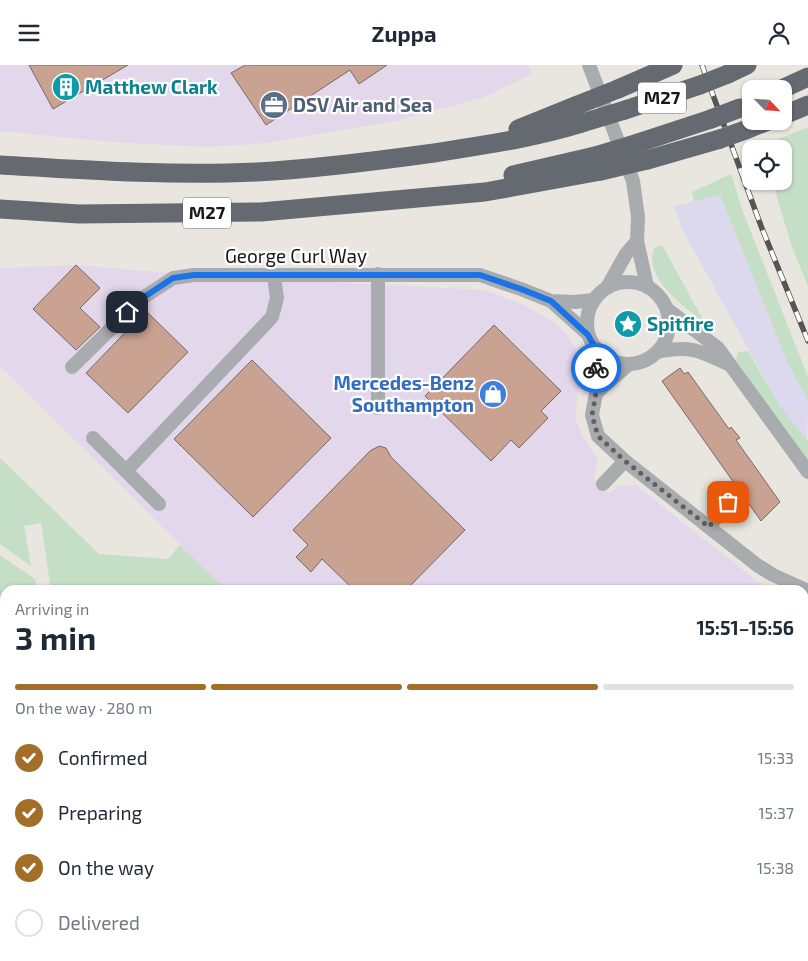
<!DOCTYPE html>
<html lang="en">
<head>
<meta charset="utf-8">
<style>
  body { margin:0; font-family:"Exo 2",sans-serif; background:#f2f2f3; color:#1f2937; height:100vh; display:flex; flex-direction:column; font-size:19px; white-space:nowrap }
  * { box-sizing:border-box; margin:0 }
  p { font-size:16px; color:#747a83 }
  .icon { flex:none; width:28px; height:28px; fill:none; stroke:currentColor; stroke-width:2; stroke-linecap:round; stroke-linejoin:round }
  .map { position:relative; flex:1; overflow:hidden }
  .panel { position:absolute; left:0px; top:520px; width:809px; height:376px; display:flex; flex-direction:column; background:#fff; border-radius:15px 15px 0 0; box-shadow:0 1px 4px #0004 }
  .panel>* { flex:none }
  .needle { width:32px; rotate:115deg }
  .controls { position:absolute; left:742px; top:15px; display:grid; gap:10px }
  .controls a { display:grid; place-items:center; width:50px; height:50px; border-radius:10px; background:#fff; box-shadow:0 1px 4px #0004; font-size:25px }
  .pin { position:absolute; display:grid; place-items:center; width:42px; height:42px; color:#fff; margin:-21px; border-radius:10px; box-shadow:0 2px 8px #0006 }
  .courier { position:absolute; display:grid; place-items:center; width:50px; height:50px; margin:-25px; border:4px solid #1a73e8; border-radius:50%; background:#fff; color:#222; box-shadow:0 1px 6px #0007 }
  .overview em { font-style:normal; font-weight:700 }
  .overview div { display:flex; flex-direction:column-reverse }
  .overview { display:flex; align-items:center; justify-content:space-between; height:85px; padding:0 15px }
  h1 { font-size:32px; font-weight:700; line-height:38px }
  .bar { display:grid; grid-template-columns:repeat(4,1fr); gap:8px 5px; align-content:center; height:60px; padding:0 15px }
  .bar i { height:6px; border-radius:4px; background:#e0e1e3 }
  .bar .on { background:#a36e28 }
  .bar p { grid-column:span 4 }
  ol { padding:0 15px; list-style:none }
  li { display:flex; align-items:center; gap:15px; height:55px }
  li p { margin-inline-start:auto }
  li .icon { padding:5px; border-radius:50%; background:#a36e28; color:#fff; stroke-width:4 }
  li:last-child { color:#747a83 }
  li i { width:28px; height:28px; border:2px solid #e0e1e3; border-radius:50% }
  header { display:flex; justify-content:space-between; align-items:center; height:65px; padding:0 15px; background:#fff; font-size:22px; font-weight:700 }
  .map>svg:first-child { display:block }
  .commercial { fill:#dcd9ef }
  .industrial { fill:#e2d7eb }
  .green { fill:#c4dfc5 }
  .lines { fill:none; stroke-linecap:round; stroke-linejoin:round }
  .taxiway { stroke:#a09e98; stroke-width:34 }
  .runway { stroke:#a09e98; stroke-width:84 }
  .building { fill:#caa292; stroke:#736b68 }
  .minor { stroke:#a9acaf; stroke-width:14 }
  .highway { stroke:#646a6f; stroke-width:19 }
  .rail-casing { stroke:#575552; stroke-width:5.5 }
  .rail { stroke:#fff; stroke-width:4; stroke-dasharray:11; stroke-linecap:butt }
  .highway-bridge { stroke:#646a6f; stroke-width:19 }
  .done { stroke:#61605c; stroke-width:5; stroke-dasharray:0 9 }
  .route { stroke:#1a73e8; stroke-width:6 }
  .labels { text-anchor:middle; stroke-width:4.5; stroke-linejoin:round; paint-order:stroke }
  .shield { fill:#fff; stroke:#5e5d5c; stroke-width:1 }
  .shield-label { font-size:18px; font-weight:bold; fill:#191816 }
  .culture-label { font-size:19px; font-weight:bold; fill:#0d838f; stroke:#fff; text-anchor:start }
  .service-label { font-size:19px; font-weight:bold; fill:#4e5e75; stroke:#fff; text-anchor:start }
  .street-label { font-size:19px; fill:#191816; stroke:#fff }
  .shop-label { font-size:19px; font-weight:bold; fill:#366cbe; stroke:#fff; text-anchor:end }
</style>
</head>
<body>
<header><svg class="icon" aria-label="menu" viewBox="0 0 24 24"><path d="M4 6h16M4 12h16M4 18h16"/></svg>Zuppa<svg class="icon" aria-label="person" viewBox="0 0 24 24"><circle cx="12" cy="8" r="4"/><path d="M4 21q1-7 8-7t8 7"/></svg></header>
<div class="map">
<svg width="808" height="896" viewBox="0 0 808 896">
  <rect width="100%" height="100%" fill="#e8e6de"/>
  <polygon class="commercial" points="720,130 787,296 808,337 807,377 780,341 684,168 674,141"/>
  <g class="industrial">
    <polygon points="0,0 528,0 532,9 484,32 396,56 265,78 208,82 113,77 0,66"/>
    <polygon points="76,200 167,208 484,225 521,239 552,256 567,269 575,283 581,298 575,354 584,374 598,395 594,415 609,428 619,421 636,420 758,517 776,525 226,525 0,301 0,203"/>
  </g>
  <g class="green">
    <polygon points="808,62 808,221 793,185 772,116 784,116 784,84 759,84 759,82"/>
    <polygon points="731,109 743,147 808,312 808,337 787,296 720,130 694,136 692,127"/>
    <path d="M662,180L702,253V256C683,240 643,213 654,183Z"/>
    <polygon points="748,286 780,341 808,377 808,401 736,295 738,287"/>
    <polygon points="0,393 99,489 168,494 180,480 226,525 51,525 41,458 24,461 31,501 0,479"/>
    <polygon points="0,490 35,514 38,525 5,525 5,562 0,567"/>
    <polygon points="808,566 808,625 804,629 804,570"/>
    <polygon points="5,618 5,801 0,796 0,623"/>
    <polygon points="97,891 477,891 482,896 102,896"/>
  </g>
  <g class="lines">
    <g class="taxiway">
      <polyline points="0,592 5,587"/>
      <polyline points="504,891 508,896"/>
      <polyline points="565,896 570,891"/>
    </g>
    <g class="runway">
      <polyline points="0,844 5,849"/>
      <polyline points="48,891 53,896"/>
    </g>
  </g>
  <g class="building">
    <polygon points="29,0 128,0 53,44"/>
    <polygon points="245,0 387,0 359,19 350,5 266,60 231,8"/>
    <polygon points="76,200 100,223 80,243 100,262 76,285 33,244"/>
    <polygon points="146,246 188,287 128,348 86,308"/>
    <polygon points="494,260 561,326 541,346 548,353 519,383 511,375 491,396 425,331"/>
    <polygon points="252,295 331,373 253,452 174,374"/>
    <polygon points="680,303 684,309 688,307 729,364 731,362 740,373 736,375 780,437 761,456 662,316"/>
    <polygon points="379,381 386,383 391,392 465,465 406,525 354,525 322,494 311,507 296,492 308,480 293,465 370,386"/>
  </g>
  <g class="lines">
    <g class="minor">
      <polyline points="589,0 633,116 638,152 637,176 647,221"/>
      <circle cx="628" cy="258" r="41"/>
      <polyline points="608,221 626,189 637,176"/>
      <polyline points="551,236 588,269"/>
      <polyline points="667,244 718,283 808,407"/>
      <polyline points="597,286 596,328 592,350 598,371 625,396 757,500 773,510 808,526"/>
      <path d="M657,287C689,280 699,285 728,299"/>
      <polyline points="72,302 141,234 173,213 194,210 480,210 521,224 551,236 574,237 594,235"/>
      <polyline points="596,328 628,300"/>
      <polyline points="378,343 378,209"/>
      <polyline points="93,373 126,406"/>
      <polyline points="603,419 625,396"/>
      <polyline points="159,439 126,406 272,252 277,233 274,211"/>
      <polyline points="709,462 728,437"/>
    </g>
    <g class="highway">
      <polyline points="728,9 747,0"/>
      <polyline points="618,24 673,0"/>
      <polyline points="782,24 808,12"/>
      <polyline points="625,45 700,20"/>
      <polyline points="784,50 808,40"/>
      <polyline points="518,64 575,41"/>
      <polyline points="748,64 768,56"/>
      <polyline points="638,78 711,54"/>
      <polyline points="647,95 720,74"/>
      <path d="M0,100C85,105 172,111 257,107C316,104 376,96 434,88C483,80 535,73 582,58"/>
      <polyline points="513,110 595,91"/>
      <polyline points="0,144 79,149 261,147 485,127 601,106"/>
    </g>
    <defs>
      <polyline id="rail" points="702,0 761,161 808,276"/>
    </defs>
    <use href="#rail" class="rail-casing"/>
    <use href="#rail" class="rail"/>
    <g class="highway-bridge">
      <polyline points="700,20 728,9"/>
      <polyline points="575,41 618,24"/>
      <polyline points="711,54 740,43"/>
      <polyline points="582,58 625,45"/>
      <polyline points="720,74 748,64"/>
      <polyline points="595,91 638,78"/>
      <polyline points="601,106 647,95"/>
    </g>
  </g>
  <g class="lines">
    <polyline class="done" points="596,303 596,328 592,350 598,371 625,396 709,462 728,437"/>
    <polyline class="route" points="127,247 141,234 173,213 194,210 480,210 521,224 551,236 588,270 597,286 596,303"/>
  </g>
  <defs>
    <symbol id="building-disc" viewBox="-11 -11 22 22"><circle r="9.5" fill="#0f9aa8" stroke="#fff"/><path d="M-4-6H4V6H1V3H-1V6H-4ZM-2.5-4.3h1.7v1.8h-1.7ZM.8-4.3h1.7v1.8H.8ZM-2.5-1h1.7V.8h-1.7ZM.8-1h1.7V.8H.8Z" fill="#fff"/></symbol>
    <symbol id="office-disc" viewBox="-11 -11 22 22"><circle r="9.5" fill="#5c6f8a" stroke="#fff"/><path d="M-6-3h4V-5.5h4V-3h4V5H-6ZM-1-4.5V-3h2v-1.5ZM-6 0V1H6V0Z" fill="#fff"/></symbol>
    <symbol id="sight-disc" viewBox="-11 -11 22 22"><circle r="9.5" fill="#0f9aa8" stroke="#fff"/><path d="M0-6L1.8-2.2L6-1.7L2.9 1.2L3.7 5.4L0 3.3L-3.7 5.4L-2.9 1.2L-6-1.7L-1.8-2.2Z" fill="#fff"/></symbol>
    <symbol id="shop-disc" viewBox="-11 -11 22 22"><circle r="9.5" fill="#3f7fe0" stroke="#fff"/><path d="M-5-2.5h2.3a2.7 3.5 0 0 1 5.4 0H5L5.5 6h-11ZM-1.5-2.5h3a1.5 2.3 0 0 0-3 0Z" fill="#fff"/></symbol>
  </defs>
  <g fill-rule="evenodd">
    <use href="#building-disc" x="50" y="6" width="32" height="32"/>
    <use href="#office-disc" x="258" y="24" width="32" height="32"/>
    <use href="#sight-disc" x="612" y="243" width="32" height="32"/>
    <use href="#shop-disc" x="477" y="313" width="32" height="32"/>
  </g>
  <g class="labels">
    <g class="shield">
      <rect x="638" y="17.5" width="48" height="31" rx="4"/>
      <rect x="183" y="132.5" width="48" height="31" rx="4"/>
    </g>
    <g class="shield-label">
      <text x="662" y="39">M27</text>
      <text x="207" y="154">M27</text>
    </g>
    <g class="culture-label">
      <text x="85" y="29">Matthew Clark</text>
      <text x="647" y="266">Spitfire</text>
    </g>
    <g class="service-label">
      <text x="293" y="47">DSV Air and Sea</text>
    </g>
    <g class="street-label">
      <text x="296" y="198">George Curl Way</text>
    </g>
    <g class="shop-label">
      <text x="474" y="325">Mercedes-Benz<tspan x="474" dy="22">Southampton</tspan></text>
    </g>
  </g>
</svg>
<div class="controls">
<a><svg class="needle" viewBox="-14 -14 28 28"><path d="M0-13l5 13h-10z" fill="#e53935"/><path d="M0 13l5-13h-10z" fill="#747a83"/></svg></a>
<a><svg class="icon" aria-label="locate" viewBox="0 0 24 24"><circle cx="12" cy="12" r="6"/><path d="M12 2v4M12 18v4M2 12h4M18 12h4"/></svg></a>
</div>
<div class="pin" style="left:728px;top:437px;background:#ea580c"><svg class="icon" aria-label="bag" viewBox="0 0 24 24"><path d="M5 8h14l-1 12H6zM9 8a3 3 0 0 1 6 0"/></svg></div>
<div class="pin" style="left:127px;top:247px;background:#1f2937"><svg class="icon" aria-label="home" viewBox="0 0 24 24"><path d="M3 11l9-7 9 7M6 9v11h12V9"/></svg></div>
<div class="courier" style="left:596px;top:303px"><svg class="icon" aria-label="bike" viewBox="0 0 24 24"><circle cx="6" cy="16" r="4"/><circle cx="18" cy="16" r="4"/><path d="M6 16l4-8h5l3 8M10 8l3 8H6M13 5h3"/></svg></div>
<section class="panel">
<div class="overview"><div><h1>3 min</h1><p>Arriving in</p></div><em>15:51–15:56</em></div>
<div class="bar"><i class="on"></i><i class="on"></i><i class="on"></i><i></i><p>On the way · 280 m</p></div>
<ol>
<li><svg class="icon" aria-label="check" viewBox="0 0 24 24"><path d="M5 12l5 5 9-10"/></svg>Confirmed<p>15:33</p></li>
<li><svg class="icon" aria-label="check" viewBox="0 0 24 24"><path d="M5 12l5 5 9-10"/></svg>Preparing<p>15:37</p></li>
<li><svg class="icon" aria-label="check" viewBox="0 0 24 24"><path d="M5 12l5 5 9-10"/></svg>On the way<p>15:38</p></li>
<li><i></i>Delivered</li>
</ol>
</section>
</div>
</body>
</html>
